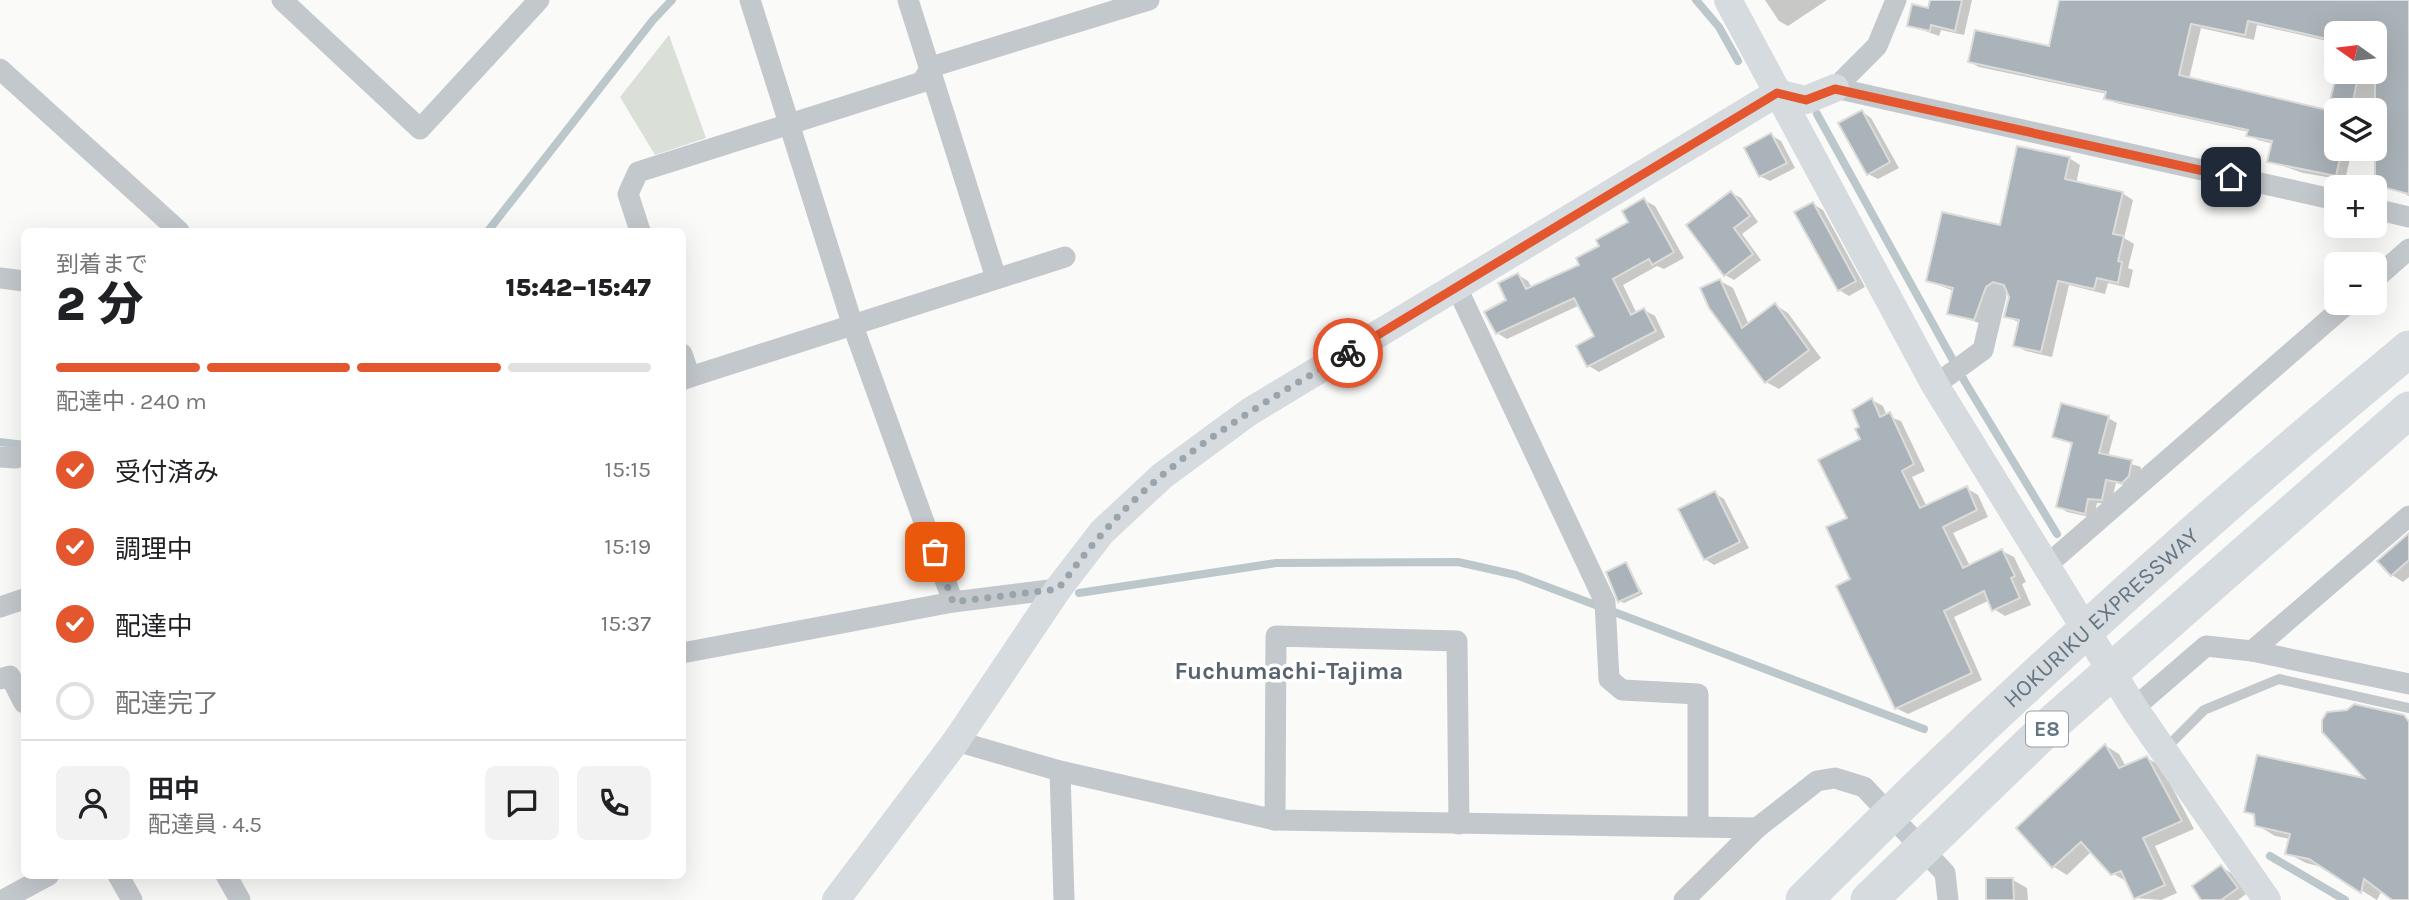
<!DOCTYPE html>
<html lang="ja">
<head>
<meta charset="utf-8">
<style>
  body { margin:0; font-family:Karla,"Noto Sans JP",sans-serif; background:#f2f2f2; color:#202124; height:100vh; display:flex; flex-direction:column; font-size:26px; white-space:nowrap }
  * { box-sizing:border-box; margin:0 }
  p { font-size:23px; color:#757577 }
  .icon { flex:none; width:38px; height:38px; fill:none; stroke:currentColor; stroke-width:2; stroke-linecap:round; stroke-linejoin:round }
  .map { position:relative; flex:1; overflow:hidden }
  .panel { position:absolute; left:21px; top:228px; width:665px; height:651px; display:flex; flex-direction:column; background:#fff; border-radius:10px; box-shadow:0 7px 28px #0002 }
  .panel>* { flex:none }
  .needle { width:46px; rotate:284deg }
  .controls { position:absolute; left:2324px; top:21px; display:grid; gap:14px }
  .controls a { display:grid; place-items:center; width:63px; height:63px; border-radius:10px; background:#fff; box-shadow:0 7px 28px #0002; font-size:35px }
  .pin { position:absolute; display:grid; place-items:center; width:60px; height:60px; color:#fff; margin:-30px; border-radius:14px; box-shadow:0 4px 10px #0006 }
  .courier { position:absolute; display:grid; place-items:center; width:70px; height:70px; margin:-35px; border:5px solid #e4572e; border-radius:50%; background:#fff; color:#222; box-shadow:0 2px 9px #0007 }
  .overview em { font-style:normal; font-weight:800 }
  .overview div { display:flex; flex-direction:column-reverse }
  .overview { display:flex; align-items:center; justify-content:space-between; height:119px; padding:0 35px }
  h1 { font-size:46px; font-weight:800; line-height:52px }
  .bar { display:grid; grid-template-columns:repeat(4,1fr); gap:10px 7px; align-content:center; height:84px; padding:0 35px }
  .bar i { height:9px; border-radius:5px; background:#e0e0e0 }
  .bar .current { background:#e4572e }
  .bar p { grid-column:span 4 }
  .line { display:flex; align-items:center; gap:18px; padding:0 35px; border-top:2px solid #e0e0e0 }
  .line div { flex:1 }
  .round { display:grid; place-items:center; flex:none; width:74px; height:74px; border-radius:10px; background:#f2f2f2 }
  ol { padding:0 35px; list-style:none }
  li { display:flex; align-items:center; gap:21px; height:77px }
  li p { margin-inline-start:auto }
  li .icon { padding:7px; border-radius:50%; background:#e4572e; color:#fff; stroke-width:4 }
  li:last-child { color:#757577 }
  li i { width:38px; height:38px; border:4px solid #e0e0e0; border-radius:50% }
  .map>svg:first-child { display:block }
  .green { fill:#dadfd7 }
  .shadow { fill:#0003; fill-rule:evenodd }
  .lines { fill:none; stroke-linecap:round; stroke-linejoin:round }
  .stream { stroke:#bbc7cb; stroke-width:8 }
  .building { fill:#aab3b9; stroke:#dcdcda; stroke-width:2 }
  .lane { stroke:#c3c8cc; stroke-width:10 }
  .street { stroke:#c3c8cc; stroke-width:21 }
  .secondary { stroke:#d6dbdf; stroke-width:28 }
  .highway { stroke:#d6dbdf; stroke-width:37 }
  .done { stroke:#99a4ac; stroke-width:7; stroke-dasharray:0 12.6 }
  .route { stroke:#e4572e; stroke-width:9 }
  .labels { text-anchor:middle; stroke-width:7; stroke-linejoin:round; paint-order:stroke }
  .shield { fill:#fff; stroke:#939fa8; stroke-width:2 }
  .shield-label { font-size:21px; font-weight:bold; fill:#657683 }
  .street-label { font-size:23px; fill:#657683; stroke:#fff }
  .neighbourhood-label { font-size:24px; font-weight:bold; fill:#57646e; stroke:#fff }
</style>
</head>
<body>
<div class="map">
<svg width="2409" height="900" viewBox="0 0 2409 900">
  <rect width="100%" height="100%" fill="#fafaf8"/>
  <polygon class="green" points="669,35 706,138 655,155 620,97"/>
  <g class="shadow">
    <polygon points="1765,0 1827,0 1788,26 1779,21"/>
    <polygon points="1932,0 1972,0 1964,35 1941,30 1939,36 1909,25 1930,10"/>
    <path d="M2076,0H2409V196L2394,189L2401,165L2351,154L2345,180L2303,173L2269,161L2274,144L2258,140L2248,135L2249,132L2116,103L2106,98L2107,94L1979,67L1970,62L2050,49ZM2257,25L2336,43V33H2375V72H2338L2330,110L2189,79L2201,28L2254,40ZM2336,110H2375V149H2336Z"/>
    <polygon points="1862,112 1871,118 1899,168 1878,179 1868,174"/>
    <polygon points="1771,135 1781,141 1795,168 1770,181 1760,176"/>
    <polygon points="2069,158 2080,165 2076,184 2122,193 2133,200 2124,238 2134,244 2128,268 2133,270 2129,288 2108,283 2105,294 2069,285 2052,357 2026,351 2015,345 2020,323 2006,316 2011,297 2007,288 1998,291 1985,325 1949,313 1954,291 1928,281 2001,227"/>
    <polygon points="1731,193 1741,198 1758,222 1742,234 1761,260 1734,280 1725,275"/>
    <polygon points="1644,200 1655,206 1684,258 1664,269 1657,266 1623,285 1637,314 1644,310 1655,316 1665,337 1599,372 1589,366 1597,337 1580,305 1507,339 1497,333 1518,275 1528,281 1532,288 1582,265 1631,223"/>
    <polygon points="1813,204 1823,210 1865,287 1849,296 1839,290"/>
    <polygon points="1720,281 1733,288 1749,325 1775,305 1788,313 1821,358 1779,389 1766,382"/>
    <polygon points="1872,400 1883,406 1887,416 1901,421 1925,471 1912,477 1927,507 1966,488 1978,495 1988,517 1953,533 1970,566 2002,551 2014,557 2026,582 2022,584 2031,605 2005,616 1994,609 1990,600 1954,617 1982,680 1908,714 1896,708 1852,580 1849,519 1861,428"/>
    <polygon points="2108,418 2117,423 2108,457 2141,467 2138,481 2131,487 2116,483 2111,504 2097,503 2094,518 2067,512 2058,506 2073,444 2054,436"/>
    <polygon points="1714,493 1724,499 1749,548 1714,565 1705,559"/>
    <polygon points="2409,534 2409,577 2403,582 2392,575"/>
    <polygon points="1626,564 1643,594 1624,603 1620,601"/>
    <polygon points="2403,717 2409,720 2409,900 2395,900 2382,890 2377,900 2326,868 2306,863 2287,853 2290,839 2275,836 2257,825 2256,817 2246,811 2369,781"/>
    <polygon points="2106,746 2119,754 2126,767 2147,758 2161,766 2194,829 2155,846 2177,893 2161,900 2135,898 2126,881 2112,873 2092,851 2067,875 2054,867 2018,828"/>
    <polygon points="2221,867 2231,873 2246,894 2238,900 2203,900"/>
    <polygon points="2013,880 2027,888 2028,900 2040,900 1988,900"/>
  </g>
  <g class="lines">
    <g class="stream">
      <polyline points="1696,0 1719,27 1738,61"/>
      <polyline points="1817,114 1965,382 2057,534"/>
      <polyline points="488,231 653,20 672,0"/>
      <polyline points="0,442 24,445"/>
      <polyline points="1079,593 1276,563 1458,562 1516,575 1924,729"/>
      <polyline points="2270,856 2345,900"/>
    </g>
  </g>
  <g class="building">
    <polygon points="1930,0 1962,0 1955,31 1931,25 1930,31 1907,26 1912,4 1928,8"/>
    <polygon points="2059,0 2409,0 2409,194 2375,185 2375,33 2336,33 2336,41 2248,21 2245,35 2191,24 2179,75 2336,112 2328,149 2342,149 2336,176 2267,162 2272,141 2246,136 2248,130 2104,99 2106,92 1968,62 1975,30 2049,46"/>
    <polygon points="2337,72 2359,72 2352,106 2330,101"/>
    <polygon points="1862,110 1890,162 1867,175 1838,123"/>
    <polygon points="1771,133 1787,163 1759,177 1744,148"/>
    <polygon points="2017,146 2070,157 2065,179 2123,192 2113,234 2124,236 2118,261 2122,262 2118,283 2097,278 2094,289 2058,281 2041,352 2013,346 2019,320 2004,317 2009,297 2004,285 1993,282 1986,287 1974,320 1947,314 1953,288 1926,281 1942,212 2000,225"/>
    <polygon points="1731,191 1750,216 1734,228 1753,254 1724,276 1686,225"/>
    <polygon points="1644,198 1674,252 1652,265 1649,259 1613,279 1631,315 1644,308 1656,331 1587,367 1576,346 1594,336 1574,298 1496,334 1484,312 1506,300 1498,283 1518,273 1526,289 1579,265 1576,258 1599,246 1596,240 1628,222 1622,211"/>
    <polygon points="1813,202 1856,281 1838,291 1794,212"/>
    <polygon points="1720,279 1742,328 1775,303 1809,350 1765,383 1709,308 1700,288"/>
    <polygon points="1872,398 1880,417 1890,412 1914,464 1902,471 1920,508 1967,486 1977,510 1943,527 1963,568 2002,549 2015,576 2011,578 2020,598 1992,611 1984,591 1944,611 1972,673 1895,709 1836,586 1850,579 1826,527 1847,518 1818,460 1860,439 1855,429 1859,427 1852,410"/>
    <polygon points="2061,403 2109,416 2099,453 2132,460 2129,476 2122,483 2106,480 2102,500 2088,499 2085,514 2056,507 2072,443 2052,437"/>
    <polygon points="1715,491 1740,542 1704,560 1678,509"/>
    <polygon points="2409,533 2409,560 2391,576 2377,561"/>
    <polygon points="1626,562 1640,592 1618,602 1606,572"/>
    <polygon points="2354,704 2404,715 2409,722 2409,900 2392,900 2364,879 2361,893 2309,859 2285,854 2290,834 2255,826 2254,814 2244,812 2257,755 2364,778 2322,732 2322,720 2327,712 2347,710"/>
    <polygon points="2105,744 2119,768 2147,756 2182,821 2143,838 2165,885 2134,899 2121,871 2111,875 2081,842 2052,868 2016,828"/>
    <polygon points="2221,865 2238,888 2221,900 2201,900 2192,886"/>
    <polygon points="1986,878 2013,878 2014,900 1986,900"/>
  </g>
  <g class="lines">
    <polyline class="lane" points="2165,749 2204,710 2279,679 2409,708"/>
    <g class="street">
      <polyline points="282,0 420,129 539,0"/>
      <polyline points="750,0 853,326 953,602"/>
      <polyline points="908,0 996,278"/>
      <polyline points="1896,0 1877,46 1835,88 2336,200"/>
      <polyline points="0,69 179,231"/>
      <polyline points="2375,209 2409,217"/>
      <polyline points="640,231 628,194 638,172 922,82 931,67 1149,0"/>
      <polyline points="0,278 24,281"/>
      <polyline points="2375,279 2409,249"/>
      <polyline points="1457,288 1605,602 1609,679 1622,690 1698,694 1698,826"/>
      <polyline points="682,354 690,377 682,380"/>
      <polyline points="690,377 1065,257"/>
      <polyline points="1935,385 1983,350 1996,295"/>
      <polyline points="0,457 16,458 24,452"/>
      <polyline points="2047,565 2348,303"/>
      <polyline points="0,607 24,599"/>
      <polyline points="2252,651 2409,684"/>
      <polyline points="682,653 953,602 1058,589"/>
      <polyline points="0,679 10,676 24,703"/>
      <polyline points="2134,708 2206,646 2252,651 2409,516"/>
      <polyline points="956,741 1060,771 1275,820 1757,828"/>
      <polyline points="1060,771 1064,900"/>
      <polyline points="1275,820 1276,636 1457,641 1459,824"/>
      <polyline points="118,875 132,900"/>
      <polyline points="226,875 240,900"/>
      <polyline points="3,900 49,875"/>
      <polyline points="1684,900 1757,828 1817,781 1835,778 1864,787 1945,873 1948,900"/>
    </g>
    <g class="secondary">
      <polyline points="1728,0 1935,385 2134,708 2267,900"/>
      <polyline points="836,900 956,741 1058,589 1102,532 1162,476 1249,412 1777,93 1806,100 1835,88"/>
    </g>
    <g class="highway">
      <path id="s1" d="M1804,900C1996,707 2199,523 2409,349"/>
      <polyline points="1869,900 2047,728 2409,410"/>
    </g>
  </g>
  <g class="lines">
    <path class="done" d="M935,552L953,602L1058,589C1073,570 1086,551 1102,534C1168,457 1261,404 1348,353"/>
    <polyline class="route" points="1348,353 1777,93 1806,100 1835,89 2231,177"/>
  </g>
  <g class="labels">
    <rect class="shield" x="2026" y="711.5" width="42" height="35" rx="5"/>
    <g class="shield-label">
      <text x="2047" y="736">E8</text>
    </g>
    <g class="street-label">
      <text dy="8" stroke="none"><textPath href="#s1" startOffset="410">HOKURIKU EXPRESSWAY</textPath></text>
    </g>
    <g class="neighbourhood-label">
      <text x="1289" y="679">Fuchumachi-Tajima</text>
    </g>
  </g>
</svg>
<div class="controls">
<a><svg class="needle" viewBox="-14 -14 28 28"><path d="M0-13l5 13h-10z" fill="#e53935"/><path d="M0 13l5-13h-10z" fill="#757577"/></svg></a>
<a><svg class="icon" aria-label="layers" viewBox="0 0 24 24"><path d="M12 4l9 5-9 5-9-5zM3 14l9 5 9-5"/></svg></a>
<a>+</a>
<a>−</a>
</div>
<div class="pin" style="left:935px;top:552px;background:#ea580c"><svg class="icon" aria-label="bag" viewBox="0 0 24 24"><path d="M5 8h14l-1 12H6zM9 8a3 3 0 0 1 6 0"/></svg></div>
<div class="pin" style="left:2231px;top:177px;background:#1f2937"><svg class="icon" aria-label="home" viewBox="0 0 24 24"><path d="M3 11l9-7 9 7M6 9v11h12V9"/></svg></div>
<div class="courier" style="left:1348px;top:353px"><svg class="icon" aria-label="bike" viewBox="0 0 24 24"><circle cx="6" cy="16" r="4"/><circle cx="18" cy="16" r="4"/><path d="M6 16l4-8h5l3 8M10 8l3 8H6M13 5h3"/></svg></div>
<section class="panel">
<div class="overview"><div><h1>2 分</h1><p>到着まで</p></div><em>15:42–15:47</em></div>
<div class="bar"><i class="current"></i><i class="current"></i><i class="current"></i><i></i><p>配達中 · 240 m</p></div>
<ol>
<li><svg class="icon" aria-label="check" viewBox="0 0 24 24"><path d="M5 12l5 5 9-10"/></svg>受付済み<p>15:15</p></li>
<li><svg class="icon" aria-label="check" viewBox="0 0 24 24"><path d="M5 12l5 5 9-10"/></svg>調理中<p>15:19</p></li>
<li><svg class="icon" aria-label="check" viewBox="0 0 24 24"><path d="M5 12l5 5 9-10"/></svg>配達中<p>15:37</p></li>
<li><i></i>配達完了</li>
</ol>
<div class="line" style="height:126px"><a class="round"><svg class="icon" aria-label="person" viewBox="0 0 24 24"><circle cx="12" cy="8" r="4"/><path d="M4 21q1-7 8-7t8 7"/></svg></a><div><b>田中</b><p>配達員 · 4.5</p></div><a class="round"><svg class="icon" aria-label="chat" viewBox="0 0 24 24"><path d="M4 5h16v11H9l-5 4z"/></svg></a><a class="round"><svg class="icon" aria-label="phone" viewBox="0 0 24 24"><path d="M5 4h4l2 5-3 2q2 4 5 5l2-3 5 2v4C11 20 4 13 5 4z"/></svg></a></div>
</section>
</div>
</body>
</html>
